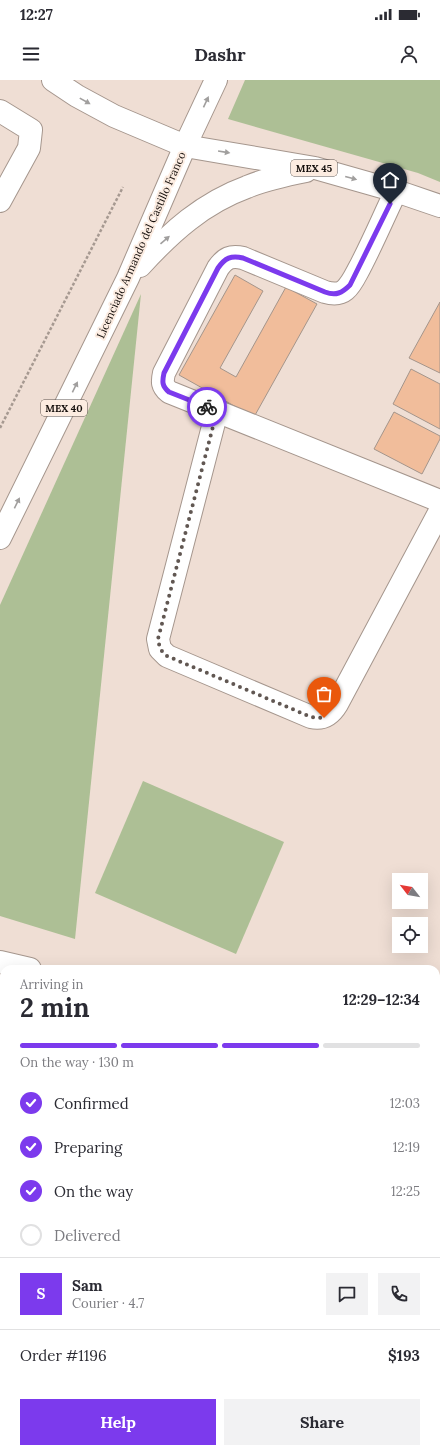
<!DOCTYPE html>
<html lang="en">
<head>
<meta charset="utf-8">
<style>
  body { margin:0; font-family:Lora,serif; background:#f2f2f3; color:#2b2b33; height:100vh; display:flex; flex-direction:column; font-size:15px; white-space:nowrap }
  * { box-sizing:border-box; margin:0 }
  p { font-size:13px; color:#7c7c81 }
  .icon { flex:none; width:22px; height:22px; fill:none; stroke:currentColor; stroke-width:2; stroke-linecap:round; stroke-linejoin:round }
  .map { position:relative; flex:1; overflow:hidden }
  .details { position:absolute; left:0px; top:885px; width:440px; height:488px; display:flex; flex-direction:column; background:#fff; border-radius:12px 12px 0 0; box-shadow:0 4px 16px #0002 }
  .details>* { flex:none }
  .needle { width:26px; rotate:301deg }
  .tools { position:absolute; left:392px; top:793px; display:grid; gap:8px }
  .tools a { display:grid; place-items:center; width:36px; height:36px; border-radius:0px; background:#fff; box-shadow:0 4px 16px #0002; font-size:20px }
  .pin { position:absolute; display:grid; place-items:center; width:34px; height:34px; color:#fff; margin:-41px -17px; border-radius:50% 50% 50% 0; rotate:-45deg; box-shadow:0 0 4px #0007 }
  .pin .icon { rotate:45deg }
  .courier { position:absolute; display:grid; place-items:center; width:40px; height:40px; margin:-20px; border:3px solid #7c3aed; border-radius:50%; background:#fff; color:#222; box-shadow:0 1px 5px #0007 }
  .summary em { font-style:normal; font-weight:800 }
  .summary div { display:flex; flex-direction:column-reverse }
  .summary { display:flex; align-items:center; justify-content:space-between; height:68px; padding:0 20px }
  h1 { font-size:26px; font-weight:800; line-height:30px }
  .bar { display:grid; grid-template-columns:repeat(4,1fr); gap:6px 4px; align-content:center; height:48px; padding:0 20px }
  .bar i { height:5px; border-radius:3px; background:#e1e1e2 }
  .bar .on { background:#7c3aed }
  .bar p { grid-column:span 4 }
  .line { display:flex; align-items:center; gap:10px; padding:0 20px; border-top:1px solid #e1e1e2 }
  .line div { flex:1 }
  .round { display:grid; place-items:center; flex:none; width:42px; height:42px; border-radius:0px; background:#f2f2f3 }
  ol { padding:0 20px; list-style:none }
  li { display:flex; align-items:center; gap:12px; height:44px }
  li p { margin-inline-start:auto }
  li .icon { padding:4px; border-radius:50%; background:#7c3aed; color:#fff; stroke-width:4 }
  li:last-child { color:#7c7c81 }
  li i { width:22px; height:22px; border:2px solid #e1e1e2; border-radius:50% }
  .cta { display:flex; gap:8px; margin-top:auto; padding:8px 20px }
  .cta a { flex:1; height:46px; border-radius:0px; background:#7c3aed; color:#fff; font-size:16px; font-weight:800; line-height:46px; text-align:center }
  .cta a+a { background:#f2f2f3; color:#2b2b33 }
  .status { display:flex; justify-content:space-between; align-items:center; height:28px; padding:0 20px; background:#fff; direction:ltr }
  .status svg { height:11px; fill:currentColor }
  header { display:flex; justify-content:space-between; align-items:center; height:52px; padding:0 20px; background:#fff; font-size:18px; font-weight:800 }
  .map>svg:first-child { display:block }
  .green { fill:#adbf95 }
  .building { fill:#f1bd9b; stroke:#a4958b }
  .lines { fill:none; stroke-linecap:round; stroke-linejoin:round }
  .minor-casing { stroke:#a5968d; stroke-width:24 }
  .major-casing { stroke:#a5968d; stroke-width:24 }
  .path { stroke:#a69991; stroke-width:2.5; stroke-dasharray:3 2; stroke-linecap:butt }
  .minor { stroke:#fff; stroke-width:22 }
  .major { stroke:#fff; stroke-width:22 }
  .oneway { fill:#a19f9e }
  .done { stroke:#615752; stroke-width:4; stroke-dasharray:0 7.2 }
  .route { stroke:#7c3aed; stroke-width:5 }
  .labels { text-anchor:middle; stroke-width:4; stroke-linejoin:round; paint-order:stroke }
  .shield { fill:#fcece1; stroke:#5a514c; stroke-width:1 }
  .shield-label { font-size:10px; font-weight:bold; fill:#150f0c }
  .street-label { font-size:11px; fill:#150f0c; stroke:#fcece1 }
</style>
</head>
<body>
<div class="status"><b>12:27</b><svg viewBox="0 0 49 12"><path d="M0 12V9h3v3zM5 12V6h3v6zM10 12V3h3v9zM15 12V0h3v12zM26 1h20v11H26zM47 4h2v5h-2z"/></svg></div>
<header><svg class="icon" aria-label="menu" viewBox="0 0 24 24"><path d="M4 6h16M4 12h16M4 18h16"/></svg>Dashr<svg class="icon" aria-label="person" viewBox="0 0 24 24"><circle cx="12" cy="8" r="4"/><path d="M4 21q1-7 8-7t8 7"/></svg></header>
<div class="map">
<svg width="440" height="1373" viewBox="0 0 440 1373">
  <rect width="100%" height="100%" fill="#efded4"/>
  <g class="green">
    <polygon points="245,0 440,0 440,102 418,93 228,39"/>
    <polygon points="141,214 75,859 0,836 0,525"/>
    <polygon points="143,701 284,762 236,874 95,813"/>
    <polygon points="0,979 4,979 4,1225 0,1242"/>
  </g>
  <g class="building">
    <polygon points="235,195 263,211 220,288 236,297 286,207 317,224 254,337 179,295"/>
    <polygon points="440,222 440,293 409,278"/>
    <polygon points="411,289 440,304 440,349 393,324"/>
    <polygon points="394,332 440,356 440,359 422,394 374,369"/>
    <polygon points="64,1369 105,1369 113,1373 62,1373"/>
  </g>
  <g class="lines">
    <defs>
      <g id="minor">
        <polyline points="0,31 31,50 29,68 0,121"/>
        <path d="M396,111C384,136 373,162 360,187C356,194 352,204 345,210C339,215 332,214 325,212L243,178C231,175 225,178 218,188L164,293C162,302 162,306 169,312L440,421"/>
        <path d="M217,331L158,559L160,569L167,576L311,637C324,640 331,634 337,624L440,431"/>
        <polyline points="0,882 30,889"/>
        <polyline points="0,934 4,935"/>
        <polyline points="436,951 440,953"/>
        <polyline points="436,1001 440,1003"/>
        <polyline points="436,1192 440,1193"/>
        <polyline points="436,1348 440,1350"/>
      </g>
      <g id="major">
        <polyline points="53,0 77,16 114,36 185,66 315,88 396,111 440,126"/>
        <path d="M140,186C171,152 203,123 247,107C266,99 286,95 306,91"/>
        <polyline points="0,458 128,198 185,66 216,0"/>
        <polyline points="436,1030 440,1022"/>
        <polyline points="436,1124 440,1116"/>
        <polyline points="261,1373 263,1369"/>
        <polyline points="310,1373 312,1369"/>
      </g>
    </defs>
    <use href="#minor" class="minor-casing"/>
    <use href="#major" class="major-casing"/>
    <polyline class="path" points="0,348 123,107"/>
    <use href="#minor" class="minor"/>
    <use href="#major" class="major"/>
  </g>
  <defs><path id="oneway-solid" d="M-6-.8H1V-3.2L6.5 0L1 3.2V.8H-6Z"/></defs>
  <g class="oneway">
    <use href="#oneway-solid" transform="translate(85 21) rotate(29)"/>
    <use href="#oneway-solid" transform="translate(206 22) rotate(-65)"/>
    <use href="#oneway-solid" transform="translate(224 72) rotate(9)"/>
    <use href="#oneway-solid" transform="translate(351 98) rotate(15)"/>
    <use href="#oneway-solid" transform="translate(165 160) rotate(-41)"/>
    <use href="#oneway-solid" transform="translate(75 307) rotate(-64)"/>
    <use href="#oneway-solid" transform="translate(17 423) rotate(-64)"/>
  </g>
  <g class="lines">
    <polyline class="done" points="207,327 217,331 158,559 160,569 167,576 311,637 324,638"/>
    <path class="route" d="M207,327L169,312C162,306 162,302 164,293L218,188C225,178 231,175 243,178L325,212C336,216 342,213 350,205L390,124"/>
  </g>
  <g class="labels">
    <g class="shield">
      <rect x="291" y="80" width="46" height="16" rx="3"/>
      <rect x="41" y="320" width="46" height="16" rx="3"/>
    </g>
    <g class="shield-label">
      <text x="314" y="92">MEX 45</text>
      <text x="64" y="332">MEX 40</text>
    </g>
    <g class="street-label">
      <text transform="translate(141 165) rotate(-66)" y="4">Licenciado Armando del Castillo Franco</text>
    </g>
  </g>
</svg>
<div class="tools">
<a><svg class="needle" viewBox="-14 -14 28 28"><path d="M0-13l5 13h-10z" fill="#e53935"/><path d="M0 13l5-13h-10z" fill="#7c7c81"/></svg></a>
<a><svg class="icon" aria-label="locate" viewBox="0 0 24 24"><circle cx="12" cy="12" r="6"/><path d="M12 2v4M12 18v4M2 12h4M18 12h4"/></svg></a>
</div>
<div class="pin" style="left:324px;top:638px;background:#ea580c"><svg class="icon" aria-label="bag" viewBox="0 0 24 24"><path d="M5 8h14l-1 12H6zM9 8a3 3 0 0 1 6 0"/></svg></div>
<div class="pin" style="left:390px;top:124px;background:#1f2937"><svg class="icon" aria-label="home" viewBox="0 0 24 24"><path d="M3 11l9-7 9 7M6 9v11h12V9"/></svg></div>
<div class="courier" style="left:207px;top:327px"><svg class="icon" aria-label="bike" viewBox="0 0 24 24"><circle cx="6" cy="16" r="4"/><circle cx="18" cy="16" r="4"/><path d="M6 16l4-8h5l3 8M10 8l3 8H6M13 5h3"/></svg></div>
<section class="details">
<div class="summary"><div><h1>2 min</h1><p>Arriving in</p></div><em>12:29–12:34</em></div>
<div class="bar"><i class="on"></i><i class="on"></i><i class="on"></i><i></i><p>On the way · 130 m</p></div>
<ol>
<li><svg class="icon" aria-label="check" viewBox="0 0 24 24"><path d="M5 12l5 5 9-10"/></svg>Confirmed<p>12:03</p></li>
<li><svg class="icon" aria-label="check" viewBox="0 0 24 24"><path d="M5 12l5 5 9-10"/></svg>Preparing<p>12:19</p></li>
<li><svg class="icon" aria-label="check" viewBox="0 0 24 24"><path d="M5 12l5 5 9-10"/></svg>On the way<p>12:25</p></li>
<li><i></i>Delivered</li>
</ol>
<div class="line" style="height:72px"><b class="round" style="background:#7c3aed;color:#fff">S</b><div><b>Sam</b><p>Courier · 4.7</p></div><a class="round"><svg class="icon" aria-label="chat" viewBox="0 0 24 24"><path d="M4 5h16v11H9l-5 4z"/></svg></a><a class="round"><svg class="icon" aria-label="phone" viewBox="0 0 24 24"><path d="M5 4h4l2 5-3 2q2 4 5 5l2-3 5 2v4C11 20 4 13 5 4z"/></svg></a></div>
<div class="line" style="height:52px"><div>Order #1196</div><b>$193</b></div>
<div class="cta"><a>Help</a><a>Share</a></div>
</section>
</div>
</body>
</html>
